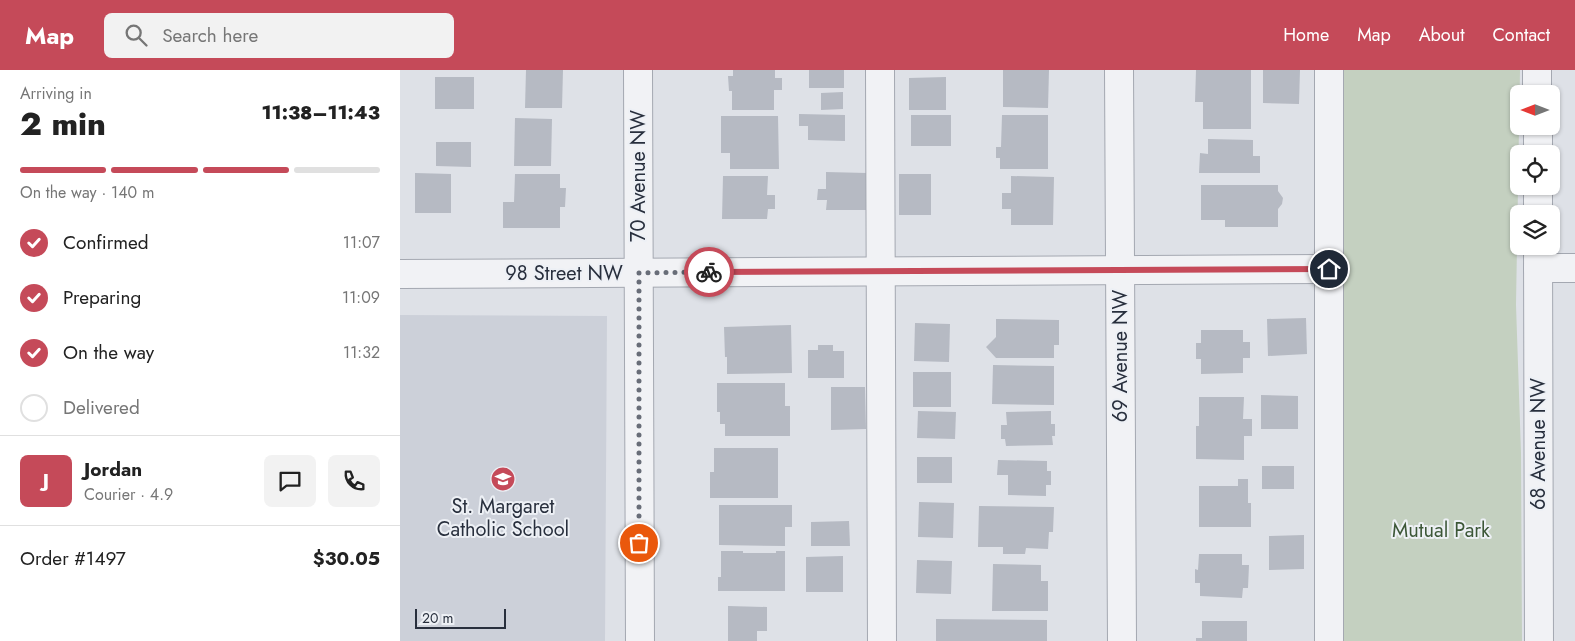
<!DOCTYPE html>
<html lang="en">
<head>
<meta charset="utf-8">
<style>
  body { margin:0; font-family:Jost,sans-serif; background:#f2f2f2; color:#222; height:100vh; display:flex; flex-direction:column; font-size:19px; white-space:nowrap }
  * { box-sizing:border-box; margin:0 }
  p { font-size:16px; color:#767676 }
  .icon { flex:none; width:28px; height:28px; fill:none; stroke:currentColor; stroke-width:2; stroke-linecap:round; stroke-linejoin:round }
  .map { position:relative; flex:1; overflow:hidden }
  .side { display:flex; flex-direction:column; background:#fff; width:400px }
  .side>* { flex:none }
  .needle { width:32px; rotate:270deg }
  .controls { position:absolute; left:1110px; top:15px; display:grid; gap:10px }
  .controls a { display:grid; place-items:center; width:50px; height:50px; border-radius:8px; background:#fff; box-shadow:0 1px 4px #0004; font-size:25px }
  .scale { position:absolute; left:15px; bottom:12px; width:91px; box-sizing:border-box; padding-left:5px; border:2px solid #282f3d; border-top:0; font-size:14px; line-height:18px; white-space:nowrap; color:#282f3d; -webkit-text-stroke:4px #edf0f5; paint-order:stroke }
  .pin { position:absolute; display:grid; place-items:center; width:42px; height:42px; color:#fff; margin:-21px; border:2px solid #fff; border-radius:50%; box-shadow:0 1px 5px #0007 }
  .courier { position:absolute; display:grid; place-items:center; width:50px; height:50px; margin:-25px; border:4px solid #c54a59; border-radius:50%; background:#fff; color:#222; box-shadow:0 1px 6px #0007 }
  .headline em { font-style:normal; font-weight:800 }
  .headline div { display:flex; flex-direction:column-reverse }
  .headline { display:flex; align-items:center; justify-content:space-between; height:85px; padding:0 20px }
  h1 { font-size:32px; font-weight:800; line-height:38px }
  .bar { display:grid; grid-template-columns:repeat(4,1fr); gap:8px 5px; align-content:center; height:60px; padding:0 20px }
  .bar i { height:6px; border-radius:4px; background:#e0e0e0 }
  .bar .selected { background:#c54a59 }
  .bar p { grid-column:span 4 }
  .line { display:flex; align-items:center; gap:12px; padding:0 20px; border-top:1px solid #e0e0e0 }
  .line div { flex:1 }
  .round { display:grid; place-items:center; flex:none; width:52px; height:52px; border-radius:8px; background:#f2f2f2 }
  ol { padding:0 20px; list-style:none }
  li { display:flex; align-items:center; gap:15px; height:55px }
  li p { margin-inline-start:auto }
  li .icon { padding:5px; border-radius:50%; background:#c54a59; color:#fff; stroke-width:4 }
  li:last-child { color:#767676 }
  li i { width:28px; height:28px; border:2px solid #e0e0e0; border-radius:50% }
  header { display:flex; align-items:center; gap:30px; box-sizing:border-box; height:70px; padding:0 25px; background:#c54a59; color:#fff }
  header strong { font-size:24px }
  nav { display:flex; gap:28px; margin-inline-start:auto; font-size:18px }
  .search { width:350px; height:45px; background:#f2f2f2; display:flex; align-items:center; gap:12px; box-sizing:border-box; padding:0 18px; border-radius:8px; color:#767676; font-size:19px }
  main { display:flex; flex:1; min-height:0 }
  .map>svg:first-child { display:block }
  .built { fill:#ccd0d9 }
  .green { fill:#c4d0c0 }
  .building { fill:#b6bac3 }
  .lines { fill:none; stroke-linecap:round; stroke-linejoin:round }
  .minor-casing { stroke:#a4a8b1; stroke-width:30 }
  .minor { stroke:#f1f2f5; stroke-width:28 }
  .done { stroke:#686d78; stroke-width:5; stroke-dasharray:0 9 }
  .route { stroke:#c54a59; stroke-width:6 }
  .labels { text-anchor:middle; stroke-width:4; stroke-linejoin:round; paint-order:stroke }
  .street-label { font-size:20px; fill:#282f3d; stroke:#edf0f5 }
  .poi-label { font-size:20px; fill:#282f3d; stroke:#edf0f5 }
  .park-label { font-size:20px; fill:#3c5737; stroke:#edf0f5 }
</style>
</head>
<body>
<header>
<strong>Map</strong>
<div class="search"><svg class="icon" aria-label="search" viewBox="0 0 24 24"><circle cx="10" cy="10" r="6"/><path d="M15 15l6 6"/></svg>Search here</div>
<nav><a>Home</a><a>Map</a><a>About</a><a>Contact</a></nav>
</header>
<main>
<section class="side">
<div class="headline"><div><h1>2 min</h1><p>Arriving in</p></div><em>11:38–11:43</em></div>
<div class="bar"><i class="selected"></i><i class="selected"></i><i class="selected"></i><i></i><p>On the way · 140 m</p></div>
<ol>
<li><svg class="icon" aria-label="check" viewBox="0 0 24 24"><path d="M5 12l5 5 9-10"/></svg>Confirmed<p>11:07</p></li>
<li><svg class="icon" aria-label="check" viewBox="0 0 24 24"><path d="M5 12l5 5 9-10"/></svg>Preparing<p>11:09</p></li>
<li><svg class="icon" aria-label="check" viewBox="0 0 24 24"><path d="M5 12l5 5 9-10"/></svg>On the way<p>11:32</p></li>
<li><i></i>Delivered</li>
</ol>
<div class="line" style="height:90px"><b class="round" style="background:#c54a59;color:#fff">J</b><div><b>Jordan</b><p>Courier · 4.9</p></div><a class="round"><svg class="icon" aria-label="chat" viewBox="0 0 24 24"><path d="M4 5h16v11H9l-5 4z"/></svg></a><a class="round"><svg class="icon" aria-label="phone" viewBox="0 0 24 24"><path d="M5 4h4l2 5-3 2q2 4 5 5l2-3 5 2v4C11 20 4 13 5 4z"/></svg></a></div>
<div class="line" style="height:65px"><div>Order #1497</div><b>$30.05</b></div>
</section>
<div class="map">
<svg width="1175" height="571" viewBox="0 0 1175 571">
  <rect width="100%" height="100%" fill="#dee1e7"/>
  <polygon class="built" points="0,245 207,246 205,571 0,571"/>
  <polygon class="green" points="941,0 1120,0 1116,235 1121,383 1122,571 941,571"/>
  <g class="building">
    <polygon points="126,0 163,0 162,38 125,38"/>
    <polygon points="333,0 375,0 375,8 382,8 382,20 374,20 374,40 332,40 332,21 329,21 328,6 333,6"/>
    <rect x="409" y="0" width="35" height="18"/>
    <polygon points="603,0 649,0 648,38 603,37"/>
    <polygon points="796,0 851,0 851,59 803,59 803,32 795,32"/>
    <polygon points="863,0 900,0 899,34 863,33"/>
    <rect x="35" y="7" width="39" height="32"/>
    <polygon points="546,7 546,40 509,40 509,8"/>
    <polygon points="443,22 443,39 421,40 421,23"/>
    <polygon points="399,44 445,45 445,71 408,70 408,56 399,56"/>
    <rect x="511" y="45" width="40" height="31"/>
    <polygon points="602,45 648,45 648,99 600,99 600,88 596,88 596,77 601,77"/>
    <polygon points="321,46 378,46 379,99 330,99 330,83 321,83"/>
    <polygon points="115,48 152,49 151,96 114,96"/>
    <polygon points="808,69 853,70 853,86 860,86 860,103 799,103 800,83 808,84"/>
    <polygon points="36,72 71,72 71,97 36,96"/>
    <polygon points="426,102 467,103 467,140 426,140 427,130 417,130 418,119 426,119"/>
    <polygon points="15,103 51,104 51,143 15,143"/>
    <polygon points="115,104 160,104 160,118 166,118 165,137 160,137 160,158 103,158 103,132 114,132"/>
    <rect x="499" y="104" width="32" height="41"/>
    <polygon points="323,106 368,106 367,125 375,125 375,139 368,139 367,149 322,149"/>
    <polygon points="611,106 654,107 653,155 611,155 611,139 602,139 602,123 611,123"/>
    <polygon points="801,115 878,115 878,121 883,128 882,134 878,139 878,157 825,157 825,150 801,150"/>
    <polygon points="906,248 907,284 868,286 867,249"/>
    <polygon points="596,249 659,250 659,275 654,275 654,288 596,288 586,277 596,267"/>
    <polygon points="515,253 550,254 549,292 514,291"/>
    <polygon points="391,255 392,303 327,304 327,287 325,287 324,257"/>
    <polygon points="801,260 843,260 843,272 850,272 850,288 843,288 843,303 801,304 801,289 796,289 796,273 801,273"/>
    <polygon points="418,275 433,275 433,281 444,281 444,308 408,308 408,280 418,280"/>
    <polygon points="593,295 654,296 654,335 592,334"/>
    <rect x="513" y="302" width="38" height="35"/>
    <polygon points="317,313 385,313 385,336 390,336 390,366 325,366 325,354 320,354 320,342 317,342"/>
    <polygon points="431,317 465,317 466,359 431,360"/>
    <polygon points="861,325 898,326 898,359 861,359"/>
    <polygon points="799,327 844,327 843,349 852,349 852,366 844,366 844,390 796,389 796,356 799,356"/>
    <polygon points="518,341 556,342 555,369 517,368"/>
    <polygon points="651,341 651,354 655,354 655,366 652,366 653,375 606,376 605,369 601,369 601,355 607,355 606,342"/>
    <polygon points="314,378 378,378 378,428 310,428 310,402 314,402"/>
    <rect x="517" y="387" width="35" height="26"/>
    <polygon points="598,390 647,391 647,401 651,401 651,415 646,415 646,426 608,425 608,405 597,405"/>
    <rect x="862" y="396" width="32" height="23"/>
    <polygon points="838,409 848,409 848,433 851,433 851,457 799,457 799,416 838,416"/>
    <polygon points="519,432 554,433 553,468 518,467"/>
    <polygon points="319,435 392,435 392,457 385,457 385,476 319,475"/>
    <polygon points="579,436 654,437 653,462 649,462 648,479 626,478 625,484 603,484 603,477 578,477"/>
    <polygon points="449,451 450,476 411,476 411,452"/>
    <polygon points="904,465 904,499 869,500 869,466"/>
    <polygon points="321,481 343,481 343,483 376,483 376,481 385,481 385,521 318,521 318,507 321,507"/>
    <polygon points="799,484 842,484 842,495 849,495 848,518 843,518 842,528 800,526 800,513 795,513 795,499 798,500"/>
    <polygon points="443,486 443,522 406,522 406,487"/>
    <polygon points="517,490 552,491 551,524 516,523"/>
    <polygon points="593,494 641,495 641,511 648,511 648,541 592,541"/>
    <polygon points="328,536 367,537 367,561 357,561 357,571 328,571"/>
    <polygon points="536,549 647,550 647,571 536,571"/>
    <polygon points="802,551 847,551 847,571 796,571 796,568 802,568"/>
  </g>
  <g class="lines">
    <defs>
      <g id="minor">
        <polyline points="238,0 240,571"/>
        <polyline points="480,0 482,571"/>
        <polyline points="719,0 722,571"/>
        <polyline points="929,0 929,571"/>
        <polyline points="1137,0 1137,24"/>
        <polyline points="1138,56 1138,84"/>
        <polyline points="1138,116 1138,144"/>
        <polyline points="1138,176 1139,571"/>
        <polyline points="1138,198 1175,198"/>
        <polyline points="0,204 929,199"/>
      </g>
    </defs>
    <use href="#minor" class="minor-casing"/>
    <use href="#minor" class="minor"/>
  </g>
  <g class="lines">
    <polyline class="done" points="239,473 239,203 309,202"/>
    <polyline class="route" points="309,202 929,199"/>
  </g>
  <defs>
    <symbol id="school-disc" viewBox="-11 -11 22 22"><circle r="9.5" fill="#c54a59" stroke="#edf0f5"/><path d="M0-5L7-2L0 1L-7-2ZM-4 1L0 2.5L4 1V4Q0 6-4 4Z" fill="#fff"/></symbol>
  </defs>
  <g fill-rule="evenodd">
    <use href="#school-disc" x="89" y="395" width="28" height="28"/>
  </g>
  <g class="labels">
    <g class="street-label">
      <text transform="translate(238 106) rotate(-90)" y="7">70 Avenue NW</text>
      <text x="164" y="210">98 Street NW</text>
      <text transform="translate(720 286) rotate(-90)" y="7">69 Avenue NW</text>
      <text transform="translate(1138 374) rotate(-90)" y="7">68 Avenue NW</text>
    </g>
    <g class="poi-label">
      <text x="103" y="443">St. Margaret<tspan x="103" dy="23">Catholic School</tspan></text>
    </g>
    <g class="park-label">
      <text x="1041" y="467">Mutual Park</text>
    </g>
  </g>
</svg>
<div class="controls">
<a><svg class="needle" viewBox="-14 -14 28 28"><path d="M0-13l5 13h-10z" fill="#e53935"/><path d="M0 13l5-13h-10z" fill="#767676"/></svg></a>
<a><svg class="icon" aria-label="locate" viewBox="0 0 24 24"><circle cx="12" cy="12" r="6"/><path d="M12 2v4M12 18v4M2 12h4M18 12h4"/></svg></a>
<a><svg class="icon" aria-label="layers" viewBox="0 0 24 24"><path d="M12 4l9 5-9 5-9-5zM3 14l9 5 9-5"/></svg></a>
</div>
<div class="scale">20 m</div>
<div class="pin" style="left:239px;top:473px;background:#ea580c"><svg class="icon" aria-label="bag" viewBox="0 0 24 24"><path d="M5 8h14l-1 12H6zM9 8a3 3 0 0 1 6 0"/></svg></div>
<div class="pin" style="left:929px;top:199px;background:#1f2937"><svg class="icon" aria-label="home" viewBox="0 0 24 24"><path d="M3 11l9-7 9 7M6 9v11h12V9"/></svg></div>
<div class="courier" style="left:309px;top:202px"><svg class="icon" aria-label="bike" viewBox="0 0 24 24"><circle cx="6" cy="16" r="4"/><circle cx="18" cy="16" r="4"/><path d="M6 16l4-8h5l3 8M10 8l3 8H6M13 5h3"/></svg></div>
</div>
</main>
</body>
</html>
